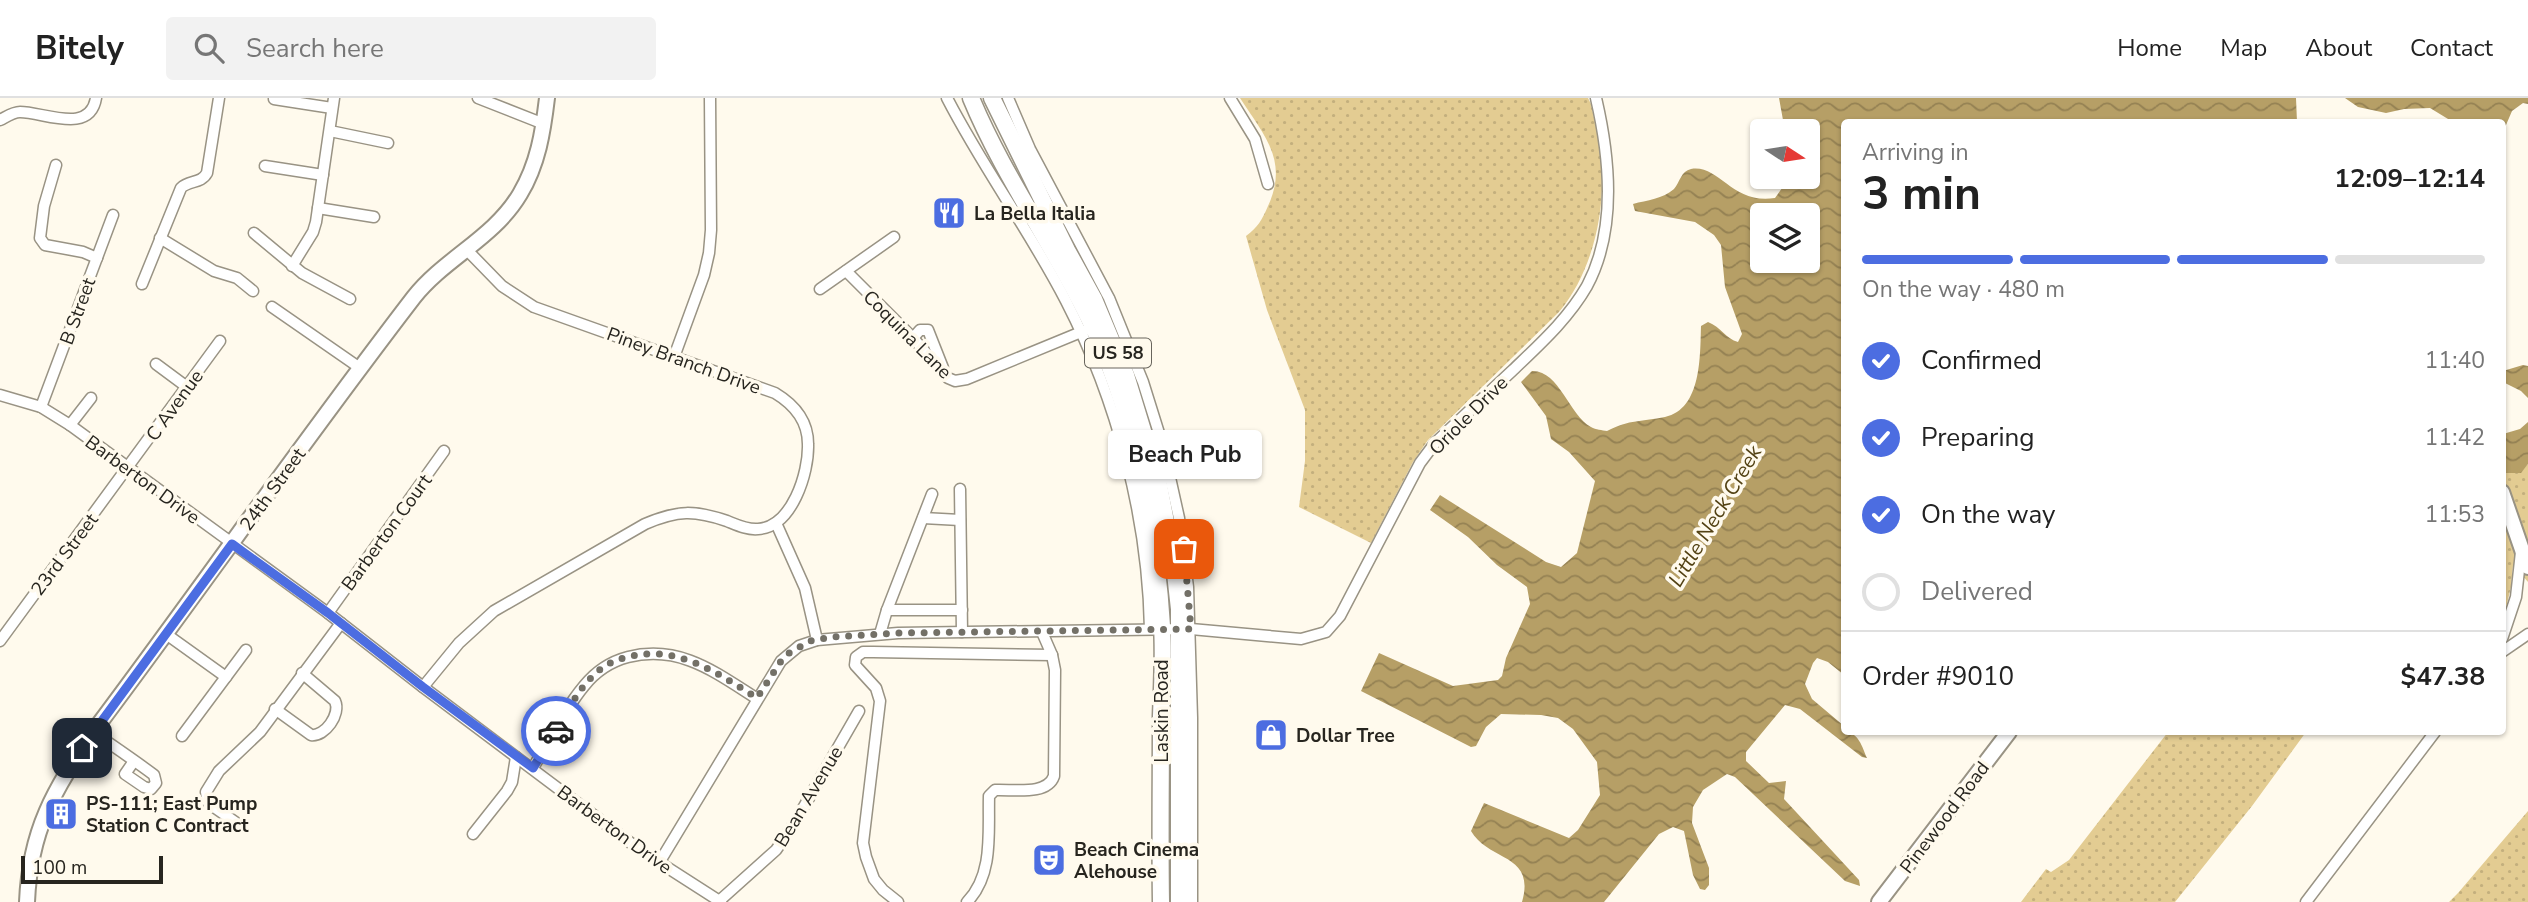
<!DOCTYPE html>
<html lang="en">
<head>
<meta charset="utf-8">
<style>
  body { margin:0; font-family:"Nunito Sans",sans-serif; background:#f2f2f2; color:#222; height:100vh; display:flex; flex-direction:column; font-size:26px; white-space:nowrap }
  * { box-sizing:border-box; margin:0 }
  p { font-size:23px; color:#767676 }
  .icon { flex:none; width:38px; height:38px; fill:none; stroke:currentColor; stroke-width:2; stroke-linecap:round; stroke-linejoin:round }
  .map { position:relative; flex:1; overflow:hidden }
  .sheet { position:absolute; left:1841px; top:21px; width:665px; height:616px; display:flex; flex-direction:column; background:#fff; border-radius:7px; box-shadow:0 2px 5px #0004 }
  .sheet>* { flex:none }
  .needle { width:46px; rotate:102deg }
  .controls { position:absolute; left:1750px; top:21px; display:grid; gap:14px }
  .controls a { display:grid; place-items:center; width:70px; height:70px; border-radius:7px; background:#fff; box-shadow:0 2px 5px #0004; font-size:35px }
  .scale { position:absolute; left:21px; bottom:18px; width:142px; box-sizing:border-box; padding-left:7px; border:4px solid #27251f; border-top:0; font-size:19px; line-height:24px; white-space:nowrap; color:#27251f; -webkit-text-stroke:5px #fffaed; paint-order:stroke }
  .pin { position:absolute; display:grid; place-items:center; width:60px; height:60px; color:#fff; margin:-30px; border-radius:14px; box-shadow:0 4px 10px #0006 }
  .courier { position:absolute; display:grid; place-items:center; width:70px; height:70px; margin:-35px; border:5px solid #4c6de1; border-radius:50%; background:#fff; color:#222; box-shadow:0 2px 9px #0007 }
  .bubble { position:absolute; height:49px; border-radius:7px; background:#fff; box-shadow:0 2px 5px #0004; font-size:23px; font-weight:700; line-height:49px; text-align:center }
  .summary em { font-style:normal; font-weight:700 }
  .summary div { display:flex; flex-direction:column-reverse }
  .summary { display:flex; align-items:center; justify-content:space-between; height:119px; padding:0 21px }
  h1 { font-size:46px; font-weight:700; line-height:52px }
  .bar { display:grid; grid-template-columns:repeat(4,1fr); gap:10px 7px; align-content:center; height:84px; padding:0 21px }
  .bar i { height:9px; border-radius:5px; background:#e0e0e0 }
  .bar .current { background:#4c6de1 }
  .bar p { grid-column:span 4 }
  .line { display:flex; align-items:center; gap:18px; padding:0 21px; border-top:2px solid #e0e0e0 }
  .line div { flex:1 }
  ol { padding:0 21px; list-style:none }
  li { display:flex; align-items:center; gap:21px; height:77px }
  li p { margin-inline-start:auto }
  li .icon { padding:7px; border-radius:50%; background:#4c6de1; color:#fff; stroke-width:4 }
  li:last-child { color:#767676 }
  li i { width:38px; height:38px; border:4px solid #e0e0e0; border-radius:50% }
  header { display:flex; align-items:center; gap:42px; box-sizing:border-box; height:98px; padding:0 35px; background:#fff; border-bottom:2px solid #e0e0e0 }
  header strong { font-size:33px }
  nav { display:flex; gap:38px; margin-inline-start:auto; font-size:24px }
  .search { width:490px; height:63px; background:#f2f2f2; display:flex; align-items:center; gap:18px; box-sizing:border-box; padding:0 24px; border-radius:7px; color:#767676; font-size:26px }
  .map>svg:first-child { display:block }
  .grass { fill:url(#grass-dots) }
  .water { fill:url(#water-waves); fill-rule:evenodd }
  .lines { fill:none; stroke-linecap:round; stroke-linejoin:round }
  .street-casing { stroke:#999384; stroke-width:13 }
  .secondary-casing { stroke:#999384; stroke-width:18 }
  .primary-casing { stroke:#999384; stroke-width:19 }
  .street { stroke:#fff; stroke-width:10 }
  .secondary { stroke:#fff; stroke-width:14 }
  .primary { stroke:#fff; stroke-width:16 }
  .done { stroke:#737067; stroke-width:7; stroke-dasharray:0 12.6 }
  .route { stroke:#4c6de1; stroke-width:9 }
  .labels { text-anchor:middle; stroke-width:7; stroke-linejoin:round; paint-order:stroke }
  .shield { fill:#fffaed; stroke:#68655d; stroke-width:2 }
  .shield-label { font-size:18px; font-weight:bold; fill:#27251f }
  .poi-label { font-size:19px; font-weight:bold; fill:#27251f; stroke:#fffaed; text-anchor:start }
  .street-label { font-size:19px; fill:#27251f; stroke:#fffaed }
  .water-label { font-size:21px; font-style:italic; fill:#534214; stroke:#fffaed }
</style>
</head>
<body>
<header>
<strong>Bitely</strong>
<div class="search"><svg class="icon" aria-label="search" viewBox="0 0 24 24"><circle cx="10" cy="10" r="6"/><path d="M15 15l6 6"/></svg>Search here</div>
<nav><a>Home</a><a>Map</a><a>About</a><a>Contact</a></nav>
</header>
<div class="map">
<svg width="2528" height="804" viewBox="0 0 2528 804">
  <defs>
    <pattern id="grass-dots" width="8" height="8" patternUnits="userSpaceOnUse" patternTransform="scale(1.75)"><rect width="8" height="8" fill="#e3cc92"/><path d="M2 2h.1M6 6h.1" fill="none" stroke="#c3af7d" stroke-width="1.8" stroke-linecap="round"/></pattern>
    <pattern id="water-waves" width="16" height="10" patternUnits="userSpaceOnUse" patternTransform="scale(1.75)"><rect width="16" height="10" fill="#b69f66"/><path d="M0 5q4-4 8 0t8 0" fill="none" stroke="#948153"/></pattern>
  </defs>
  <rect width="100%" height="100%" fill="#fffaed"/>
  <g class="grass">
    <path d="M1240,0H1588L1591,6C1594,20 1598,35 1600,49C1608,104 1595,171 1559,214L1428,342L1413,364L1371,445L1299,409L1305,363V312L1267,212L1246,138C1258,129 1262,122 1268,108C1289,63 1264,37 1240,0Z"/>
    <polygon points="2528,366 2528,484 2513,467 2511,489 2503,522 2503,375 2520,375"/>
    <polygon points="2168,634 2306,634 2252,708 2175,804 2021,804 2046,771 2051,774 2069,762"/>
    <polygon points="2528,713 2528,804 2449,804 2458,795"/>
  </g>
  <g class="water">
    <path d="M1779,0H2296L2297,24H1844V577L1828,564L1817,560L1813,565L1805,586L1812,601L1844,628V634C1859,634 1862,649 1867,660L1862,659L1800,611L1785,607L1746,654V663L1769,685L1786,683L1784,701L1859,782L1860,788L1845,783L1735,679L1727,676L1703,692L1693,709L1692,725L1709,770V787L1705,792L1700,791L1693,777L1684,733L1673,729L1659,736L1604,804H1522C1536,755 1489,764 1471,733L1484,705L1569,740L1578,732L1600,697L1597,664L1573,631L1558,620L1541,617L1501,616L1486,629L1476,648L1471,649L1361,593L1379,555L1453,588L1498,582L1502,578L1506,560L1530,506L1527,489L1497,467L1468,439L1430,412L1440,397L1546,464L1561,469L1577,455L1595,383L1569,354L1551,341L1546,318L1521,284L1532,273C1559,272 1569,317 1591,329C1596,332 1602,332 1607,333C1630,321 1642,324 1665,319C1702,311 1700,257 1701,228L1708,224C1721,229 1726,241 1738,244L1742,236L1725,189L1721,147L1714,137L1695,124L1635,113L1633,106C1647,102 1663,101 1674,91C1680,84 1681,73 1691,71C1719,66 1732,107 1775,100L1790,79H1808V33H1785ZM1762,117H1808V163H1762Z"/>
    <polygon points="2345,0 2528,0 2528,6 2523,5 2512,13 2503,34 2502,24 2453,24 2430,10 2404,11 2386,15 2358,9"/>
    <polygon points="2523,267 2528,268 2528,300 2521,293 2503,284 2503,273"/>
    <polygon points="2528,324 2528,366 2521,375 2503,375 2503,336 2520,331"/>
  </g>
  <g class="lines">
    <defs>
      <g id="street">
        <polyline points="478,0 544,26"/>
        <path d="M947,0C983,70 1030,133 1066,203C1117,302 1148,419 1150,531"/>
        <polyline points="1008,0 1030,51 1109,200 1143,284 1163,348 1179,420 1188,489 1192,620 1192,804"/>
        <polyline points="1230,0 1255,41 1268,86"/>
        <polyline points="274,1 332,10"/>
        <path d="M0,22C6,19 13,14 20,14C44,14 90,37 96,0"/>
        <polyline points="330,33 388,45"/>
        <polyline points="56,67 44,108 40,140 45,147 83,154 97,160"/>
        <polyline points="265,68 323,77"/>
        <polyline points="318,110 374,119"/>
        <polyline points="254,135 302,175 350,201"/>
        <polyline points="160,140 214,173 237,180 253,193"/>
        <polyline points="292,168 313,134 316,124 334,0"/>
        <polyline points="846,173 913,240 948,280 955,283 967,281 1086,232"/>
        <path d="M142,186L181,90C189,82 201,86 207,75L219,0"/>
        <polyline points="820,191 894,139"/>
        <polyline points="272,209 360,270"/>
        <polyline points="913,240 920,232 928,232 943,270"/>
        <polyline points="674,259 704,177 709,155 711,132 710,0"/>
        <polyline points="156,266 187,289"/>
        <polyline points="0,297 41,309 70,327 328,515 423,589 640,752 721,804"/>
        <polyline points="41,309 113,117"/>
        <polyline points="70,327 91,300"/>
        <polyline points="960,391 962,534"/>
        <polyline points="923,420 960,422"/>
        <polyline points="776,425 805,490 817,542"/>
        <polyline points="887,512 962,512"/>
        <polyline points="328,515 444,353"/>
        <polyline points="166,536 226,579"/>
        <polyline points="880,536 887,512 932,396"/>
        <polyline points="2502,541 2516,499 2521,454"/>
        <polyline points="0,543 220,243"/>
        <polyline points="2502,554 2528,536"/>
        <path d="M423,589L459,545L494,513L645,426C678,412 694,412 727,423C737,427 747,432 758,431C792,429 809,375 808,346C808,323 795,307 775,295L534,209L502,188L466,151"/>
        <path d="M275,611L311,637C325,639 341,616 335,603L302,575"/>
        <path d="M93,634C113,648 134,662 154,677L156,685L151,691L144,689L125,676L134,663"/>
        <polyline points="182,638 246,552"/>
        <path d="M533,670C549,643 564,612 584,588C596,573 609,564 628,559C679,546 715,574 756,600"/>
        <polyline points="241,728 208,705 206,694 219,673 260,634 341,525"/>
        <polyline points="473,736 507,693 512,684 516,659"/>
        <path d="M659,765L781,563L799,548L817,542L898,535L1191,531L1301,541L1326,534L1340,518L1420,365L1435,345C1461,321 1487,296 1513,272C1540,246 1568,221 1587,188C1617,132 1610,60 1596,0"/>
        <polyline points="718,804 776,752 794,726 859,613"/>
        <polyline points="898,804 883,792 874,781 866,759 863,745 880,603 876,590 855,567 856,559 863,554 873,554 1052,557"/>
        <path d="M967,804C994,777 988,733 989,698L995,692C1013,691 1047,698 1054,678L1055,572L1052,557L1042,534"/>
        <polyline points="2306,804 2435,634"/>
      </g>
      <g id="secondary">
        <polyline points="2502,394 2528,469"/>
        <path d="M27,804C30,731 54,693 93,634C201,490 304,342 414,199C445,160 494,140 520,96C538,66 543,34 547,0"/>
        <polyline points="1879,804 2009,634"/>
      </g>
      <g id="primary">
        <path d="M971,0C1007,87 1065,162 1102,249C1139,338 1156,432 1162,528C1164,558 1162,588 1161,618C1161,680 1160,742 1161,804"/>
        <polyline points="992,0 1067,152 1094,201 1126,277 1158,382 1174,466 1179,511 1179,804"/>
      </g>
    </defs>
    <use href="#street" class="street-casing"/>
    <use href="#secondary" class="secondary-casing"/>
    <use href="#primary" class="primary-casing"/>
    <use href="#street" class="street"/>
    <use href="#secondary" class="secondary"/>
    <use href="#primary" class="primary"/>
  </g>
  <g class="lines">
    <path class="done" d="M556,633C568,613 578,591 595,576C605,566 616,562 628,559C677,546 717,575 757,600L781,563L789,555L810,543L832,539L898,535L1191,531L1184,451"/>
    <polyline class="route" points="82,650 232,446 328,515 423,589 533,670 556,633"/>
  </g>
  <defs>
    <symbol id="restaurant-square" viewBox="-11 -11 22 22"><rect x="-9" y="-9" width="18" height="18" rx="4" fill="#4c6de1" stroke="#fffaed"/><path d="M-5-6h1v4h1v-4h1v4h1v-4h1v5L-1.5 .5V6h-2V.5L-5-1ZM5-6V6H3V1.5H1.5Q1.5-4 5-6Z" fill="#fff"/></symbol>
    <symbol id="shop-square" viewBox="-11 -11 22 22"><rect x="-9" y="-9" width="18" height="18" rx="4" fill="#4c6de1" stroke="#fffaed"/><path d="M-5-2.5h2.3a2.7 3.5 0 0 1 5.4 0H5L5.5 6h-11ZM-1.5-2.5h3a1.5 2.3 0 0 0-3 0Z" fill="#fff"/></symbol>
    <symbol id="building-square" viewBox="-11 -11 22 22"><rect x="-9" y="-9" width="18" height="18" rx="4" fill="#4c6de1" stroke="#fffaed"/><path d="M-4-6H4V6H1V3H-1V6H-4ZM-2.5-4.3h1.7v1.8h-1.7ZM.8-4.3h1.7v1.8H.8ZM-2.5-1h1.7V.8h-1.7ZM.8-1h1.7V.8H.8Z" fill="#fff"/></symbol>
    <symbol id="theatre-square" viewBox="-11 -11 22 22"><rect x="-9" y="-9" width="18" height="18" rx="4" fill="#4c6de1" stroke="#fffaed"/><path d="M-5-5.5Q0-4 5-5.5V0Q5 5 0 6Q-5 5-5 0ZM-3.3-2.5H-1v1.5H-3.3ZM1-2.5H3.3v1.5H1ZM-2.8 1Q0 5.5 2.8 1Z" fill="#fff"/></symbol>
  </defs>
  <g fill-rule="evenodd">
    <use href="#restaurant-square" x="930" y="96" width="38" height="38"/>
    <use href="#shop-square" x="1252" y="618" width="38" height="38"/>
    <use href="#building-square" x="42" y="697" width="38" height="38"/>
    <use href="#theatre-square" x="1030" y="743" width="38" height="38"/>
  </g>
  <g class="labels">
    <rect class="shield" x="1085" y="240.5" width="66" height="29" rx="5"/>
    <g class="shield-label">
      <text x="1118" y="261">US 58</text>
    </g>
    <g class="poi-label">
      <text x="974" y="122">La Bella Italia</text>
      <text x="1296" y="644">Dollar Tree</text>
      <text x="86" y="712">PS-111; East Pump<tspan x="86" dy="22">Station C Contract</tspan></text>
      <text x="1074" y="758">Beach Cinema<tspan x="1074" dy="22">Alehouse</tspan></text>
    </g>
    <g class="street-label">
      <text transform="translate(77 213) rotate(-70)" y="7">B Street</text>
      <text transform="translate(908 236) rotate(45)" y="7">Coquina Lane</text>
      <text transform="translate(684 262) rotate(20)" y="7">Piney Branch Drive</text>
      <text transform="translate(174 307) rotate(-54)" y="7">C Avenue</text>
      <text transform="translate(1468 317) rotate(-45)" y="7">Oriole Drive</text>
      <text transform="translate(143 381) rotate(36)" y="7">Barberton Drive</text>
      <text transform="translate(272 391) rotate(-54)" y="7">24th Street</text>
      <text transform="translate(386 434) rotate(-54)" y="7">Barberton Court</text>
      <text transform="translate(64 456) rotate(-53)" y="7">23rd Street</text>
      <text transform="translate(1161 613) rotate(-90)" y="7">Laskin Road</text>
      <text transform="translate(808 698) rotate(-59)" y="7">Bean Avenue</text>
      <text transform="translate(1944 719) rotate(-53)" y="7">Pinewood Road</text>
      <text transform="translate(615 731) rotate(36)" y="7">Barberton Drive</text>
    </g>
    <g class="water-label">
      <text transform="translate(1715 418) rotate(-59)" y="7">Little Neck Creek</text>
    </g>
  </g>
</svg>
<div class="controls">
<a><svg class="needle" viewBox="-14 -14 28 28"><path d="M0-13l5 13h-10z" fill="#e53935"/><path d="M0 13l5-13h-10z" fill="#767676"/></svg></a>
<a><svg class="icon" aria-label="layers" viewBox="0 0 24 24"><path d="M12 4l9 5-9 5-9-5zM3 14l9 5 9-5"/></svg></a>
</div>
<div class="scale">100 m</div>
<div class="pin" style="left:1184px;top:451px;background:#ea580c"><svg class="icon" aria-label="bag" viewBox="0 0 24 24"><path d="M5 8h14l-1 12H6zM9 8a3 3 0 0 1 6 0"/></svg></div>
<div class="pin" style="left:82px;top:650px;background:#1f2937"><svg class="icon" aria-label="home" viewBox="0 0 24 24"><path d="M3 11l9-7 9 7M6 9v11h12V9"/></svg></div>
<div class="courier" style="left:556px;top:633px"><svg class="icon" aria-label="car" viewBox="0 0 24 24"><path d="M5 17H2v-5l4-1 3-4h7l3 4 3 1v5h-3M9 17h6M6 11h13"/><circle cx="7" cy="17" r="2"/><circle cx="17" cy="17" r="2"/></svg></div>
<div class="bubble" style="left:1108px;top:332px;width:154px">Beach Pub</div>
<section class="sheet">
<div class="summary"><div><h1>3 min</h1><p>Arriving in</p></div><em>12:09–12:14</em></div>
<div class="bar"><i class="current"></i><i class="current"></i><i class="current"></i><i></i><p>On the way · 480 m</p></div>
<ol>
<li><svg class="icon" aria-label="check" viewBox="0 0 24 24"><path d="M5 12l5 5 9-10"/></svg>Confirmed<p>11:40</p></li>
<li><svg class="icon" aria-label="check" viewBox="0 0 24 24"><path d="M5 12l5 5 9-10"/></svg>Preparing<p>11:42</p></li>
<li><svg class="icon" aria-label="check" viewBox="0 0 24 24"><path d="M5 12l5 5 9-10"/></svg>On the way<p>11:53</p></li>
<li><i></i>Delivered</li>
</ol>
<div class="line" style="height:91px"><div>Order #9010</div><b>$47.38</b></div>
</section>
</div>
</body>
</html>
